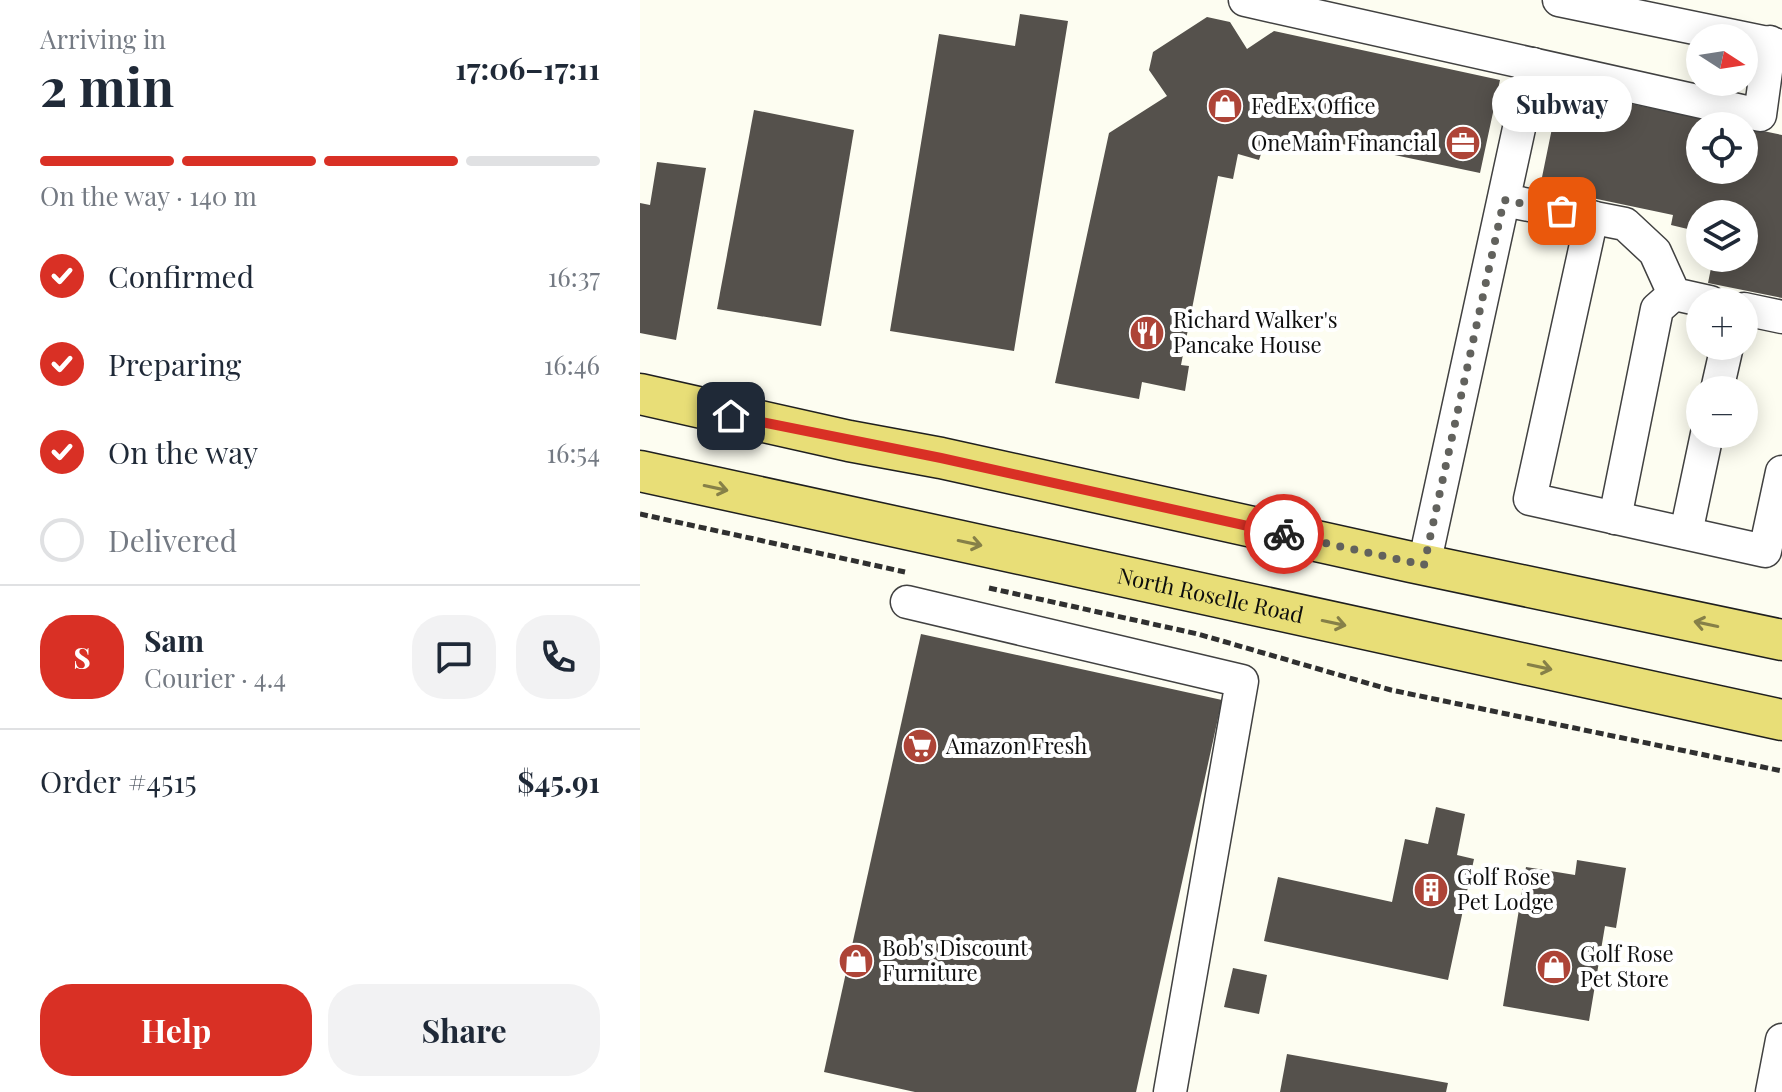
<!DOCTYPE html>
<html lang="en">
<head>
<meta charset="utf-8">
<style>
  body { margin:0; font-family:"Playfair Display",serif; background:#f2f2f3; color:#1f2937; height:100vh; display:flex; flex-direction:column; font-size:30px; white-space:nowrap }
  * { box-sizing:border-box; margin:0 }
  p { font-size:26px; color:#747a83 }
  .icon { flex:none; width:44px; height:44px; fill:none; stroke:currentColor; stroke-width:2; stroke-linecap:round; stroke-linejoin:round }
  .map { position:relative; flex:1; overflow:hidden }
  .sheet { display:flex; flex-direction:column; background:#fff; width:640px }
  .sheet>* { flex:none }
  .needle { width:52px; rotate:102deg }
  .buttons { position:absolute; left:1046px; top:24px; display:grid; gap:16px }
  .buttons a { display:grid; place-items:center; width:72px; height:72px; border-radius:50%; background:#fff; box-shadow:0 4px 20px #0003; font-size:40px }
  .pin { position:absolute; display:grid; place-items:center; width:68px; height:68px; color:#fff; margin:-34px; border-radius:16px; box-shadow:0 4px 12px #0006 }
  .courier { position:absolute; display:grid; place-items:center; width:80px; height:80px; margin:-40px; border:6px solid #d93025; border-radius:50%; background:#fff; color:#222; box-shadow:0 2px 10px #0007 }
  .bubble { position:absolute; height:56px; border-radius:28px; background:#fff; box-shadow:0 4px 20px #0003; font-size:26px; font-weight:700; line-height:56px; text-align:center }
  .headline em { font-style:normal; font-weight:700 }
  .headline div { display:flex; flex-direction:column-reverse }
  .headline { display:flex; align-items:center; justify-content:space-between; height:136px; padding:0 40px }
  h1 { font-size:52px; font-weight:700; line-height:60px }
  .bar { display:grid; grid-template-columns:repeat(4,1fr); gap:12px 8px; align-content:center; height:96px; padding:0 40px }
  .bar i { height:10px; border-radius:6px; background:#e0e1e3 }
  .bar .selected { background:#d93025 }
  .bar p { grid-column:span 4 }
  .line { display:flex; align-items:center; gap:20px; padding:0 40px; border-top:2px solid #e0e1e3 }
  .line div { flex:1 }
  .round { display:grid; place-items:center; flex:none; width:84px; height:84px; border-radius:32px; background:#f2f2f3 }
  ol { padding:0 40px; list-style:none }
  li { display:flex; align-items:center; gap:24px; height:88px }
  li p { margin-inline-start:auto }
  li .icon { padding:8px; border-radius:50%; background:#d93025; color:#fff; stroke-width:4 }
  li:last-child { color:#747a83 }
  li i { width:44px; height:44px; border:4px solid #e0e1e3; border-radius:50% }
  .primary-button { display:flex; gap:16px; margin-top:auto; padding:16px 40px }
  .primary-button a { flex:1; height:92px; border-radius:32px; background:#d93025; color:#fff; font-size:32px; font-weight:700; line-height:92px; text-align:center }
  .primary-button a+a { background:#f2f2f3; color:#1f2937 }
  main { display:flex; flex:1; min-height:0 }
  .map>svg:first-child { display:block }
  .building { fill:#55514c }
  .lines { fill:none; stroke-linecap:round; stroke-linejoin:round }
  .minor-casing { stroke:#414141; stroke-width:35 }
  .major-casing { stroke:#1f1f1f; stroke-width:43 }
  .path { stroke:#303030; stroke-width:5; stroke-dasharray:8 4; stroke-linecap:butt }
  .minor { stroke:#fff; stroke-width:32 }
  .major { stroke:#e8de77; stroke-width:40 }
  .oneway { stroke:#868048 }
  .done { stroke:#62625d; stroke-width:8; stroke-dasharray:0 14.4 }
  .route { stroke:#d93025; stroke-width:10 }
  .labels { text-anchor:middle; stroke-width:8; stroke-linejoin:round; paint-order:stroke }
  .poi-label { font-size:22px; fill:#0e0e0e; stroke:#fff; text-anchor:start }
  .street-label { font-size:22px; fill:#0e0e0e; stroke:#fff }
</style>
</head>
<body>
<main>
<section class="sheet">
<div class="headline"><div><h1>2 min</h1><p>Arriving in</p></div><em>17:06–17:11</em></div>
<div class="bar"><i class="selected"></i><i class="selected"></i><i class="selected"></i><i></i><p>On the way · 140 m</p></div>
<ol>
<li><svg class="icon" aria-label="check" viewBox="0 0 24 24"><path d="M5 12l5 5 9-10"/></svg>Confirmed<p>16:37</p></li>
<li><svg class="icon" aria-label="check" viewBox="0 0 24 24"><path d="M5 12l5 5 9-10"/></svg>Preparing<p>16:46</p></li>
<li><svg class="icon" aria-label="check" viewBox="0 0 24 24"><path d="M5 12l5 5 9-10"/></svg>On the way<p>16:54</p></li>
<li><i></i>Delivered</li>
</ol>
<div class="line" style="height:144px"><b class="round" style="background:#d93025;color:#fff">S</b><div><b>Sam</b><p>Courier · 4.4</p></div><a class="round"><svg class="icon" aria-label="chat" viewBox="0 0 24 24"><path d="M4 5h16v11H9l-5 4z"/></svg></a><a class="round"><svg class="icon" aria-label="phone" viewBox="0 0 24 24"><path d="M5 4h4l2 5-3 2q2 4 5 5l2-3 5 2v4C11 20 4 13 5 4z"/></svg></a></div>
<div class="line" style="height:104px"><div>Order #4515</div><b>$45.91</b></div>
<div class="primary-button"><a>Help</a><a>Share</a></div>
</section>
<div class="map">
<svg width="1142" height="1092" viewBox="0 0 1142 1092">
  <rect width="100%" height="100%" fill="#fdfdf1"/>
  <g class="building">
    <polygon points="380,14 428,21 374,351 250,331 299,34 375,46"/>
    <polygon points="567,17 590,22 607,49 634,31 860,80 840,173 650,133 647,143 626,139 619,160 598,154 593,179 578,176 541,365 549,366 545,391 502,382 499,399 415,383 469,133 527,96 509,70 513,52"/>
    <polygon points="920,89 1093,125 1060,126 1060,170 1104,170 1104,127 1142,135 1142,298 1068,283 1073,258 1104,258 1104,214 1060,214 1060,253 1051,251 1056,231 1031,225 1033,215 900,187"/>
    <polygon points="114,110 214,130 181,326 77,309"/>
    <polygon points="17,162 66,168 36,340 0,333 0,203 10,205"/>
    <polygon points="281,634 582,700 496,1092 275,1092 184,1072"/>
    <polygon points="796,807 825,814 817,855 834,859 808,980 624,941 638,877 752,902 765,839 788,844"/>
    <polygon points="937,860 986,868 976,928 965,926 949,1021 863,1006 886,867 935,875"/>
    <polygon points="593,968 627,975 619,1014 584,1007"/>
    <polygon points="647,1054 808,1083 806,1092 640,1092"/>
  </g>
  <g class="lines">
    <defs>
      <g id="minor">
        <polyline points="605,0 1120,115 1130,42"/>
        <polyline points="919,0 1142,46"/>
        <polyline points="864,200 985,224 1015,252 1034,294 1070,302"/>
        <polyline points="952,217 890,499 1125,551 1142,472"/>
        <polyline points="1104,309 1142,317"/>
        <polyline points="1077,390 1087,346"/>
        <polyline points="975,518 1017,309 1034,294"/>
        <polyline points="1046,533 1067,434"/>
        <polyline points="784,565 893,64"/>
        <polyline points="267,602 602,681 530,1092"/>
        <polyline points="1132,1092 1142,1040"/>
      </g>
      <g id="major">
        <polyline points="0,394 209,441 301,458 771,562 1142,640"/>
        <path id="s1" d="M0,471L1142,720"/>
      </g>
    </defs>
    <use href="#minor" class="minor-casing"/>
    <use href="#major" class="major-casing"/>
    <g class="path">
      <polyline points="0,514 265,572"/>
      <polyline points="349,588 558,634 751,690 1142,771"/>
    </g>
    <use href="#minor" class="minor"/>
    <use href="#major" class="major"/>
  </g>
  <defs><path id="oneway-shaft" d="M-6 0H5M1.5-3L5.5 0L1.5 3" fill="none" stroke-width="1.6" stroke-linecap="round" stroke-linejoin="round" transform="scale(2)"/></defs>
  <g class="oneway">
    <use href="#oneway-shaft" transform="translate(76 488) rotate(12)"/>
    <use href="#oneway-shaft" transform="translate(330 543) rotate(12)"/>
    <use href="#oneway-shaft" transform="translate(694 623) rotate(12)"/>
    <use href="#oneway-shaft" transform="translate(1066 624) rotate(-168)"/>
    <use href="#oneway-shaft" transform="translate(900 667) rotate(12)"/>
  </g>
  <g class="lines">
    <polyline class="done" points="644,534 784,565 864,200 922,211"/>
    <polyline class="route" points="91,416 301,458 644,534"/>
  </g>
  <defs>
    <symbol id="shop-disc" viewBox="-11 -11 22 22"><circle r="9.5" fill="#ad4437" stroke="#fff"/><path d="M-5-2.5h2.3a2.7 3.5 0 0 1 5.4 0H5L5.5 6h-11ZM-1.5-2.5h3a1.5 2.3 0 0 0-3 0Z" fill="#fff"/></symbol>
    <symbol id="office-disc" viewBox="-11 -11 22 22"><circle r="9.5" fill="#ad4437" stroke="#fff"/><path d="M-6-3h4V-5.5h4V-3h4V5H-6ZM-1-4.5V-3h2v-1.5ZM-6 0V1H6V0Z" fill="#fff"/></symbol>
    <symbol id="restaurant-disc" viewBox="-11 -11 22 22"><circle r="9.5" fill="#ad4437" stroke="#fff"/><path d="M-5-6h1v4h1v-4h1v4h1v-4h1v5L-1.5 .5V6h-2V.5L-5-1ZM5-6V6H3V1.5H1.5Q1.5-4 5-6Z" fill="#fff"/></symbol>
    <symbol id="supermarket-disc" viewBox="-11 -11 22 22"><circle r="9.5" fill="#ad4437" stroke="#fff"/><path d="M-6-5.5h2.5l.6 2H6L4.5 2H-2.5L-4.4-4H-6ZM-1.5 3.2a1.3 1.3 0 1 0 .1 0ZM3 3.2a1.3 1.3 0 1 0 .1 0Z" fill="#fff"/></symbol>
    <symbol id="building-disc" viewBox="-11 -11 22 22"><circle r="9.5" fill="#ad4437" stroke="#fff"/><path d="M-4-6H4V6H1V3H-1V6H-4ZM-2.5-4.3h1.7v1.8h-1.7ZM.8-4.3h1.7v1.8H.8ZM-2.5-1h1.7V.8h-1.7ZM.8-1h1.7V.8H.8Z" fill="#fff"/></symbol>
  </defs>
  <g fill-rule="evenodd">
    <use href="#shop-disc" x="565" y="86" width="40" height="40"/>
    <use href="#office-disc" x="803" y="123" width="40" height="40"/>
    <use href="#restaurant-disc" x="487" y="313" width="40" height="40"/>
    <use href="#supermarket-disc" x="260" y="726" width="40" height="40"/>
    <use href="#building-disc" x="771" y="870" width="40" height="40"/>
    <use href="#shop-disc" x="196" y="941" width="40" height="40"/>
    <use href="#shop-disc" x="894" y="947" width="40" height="40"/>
  </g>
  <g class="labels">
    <g class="poi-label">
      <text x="611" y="114">FedEx Office</text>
      <text x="797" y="151" text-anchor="end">OneMain Financial</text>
      <text x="533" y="328">Richard Walker's<tspan x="533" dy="25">Pancake House</tspan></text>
      <text x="306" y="754">Amazon Fresh</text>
      <text x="817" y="885">Golf Rose<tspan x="817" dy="25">Pet Lodge</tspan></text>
      <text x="242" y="956">Bob's Discount<tspan x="242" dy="25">Furniture</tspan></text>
      <text x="940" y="962">Golf Rose<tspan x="940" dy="25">Pet Store</tspan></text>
    </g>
    <g class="street-label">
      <text dy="8" stroke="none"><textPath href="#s1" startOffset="584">North Roselle Road</textPath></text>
    </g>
  </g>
</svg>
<div class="buttons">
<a><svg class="needle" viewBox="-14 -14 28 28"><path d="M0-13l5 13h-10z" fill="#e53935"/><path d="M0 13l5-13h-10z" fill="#747a83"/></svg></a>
<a><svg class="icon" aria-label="locate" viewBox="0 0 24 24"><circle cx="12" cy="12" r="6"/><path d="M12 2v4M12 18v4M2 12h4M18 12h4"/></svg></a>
<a><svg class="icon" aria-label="layers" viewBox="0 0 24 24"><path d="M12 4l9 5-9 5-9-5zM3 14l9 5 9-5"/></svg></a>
<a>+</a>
<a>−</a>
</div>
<div class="pin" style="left:922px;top:211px;background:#ea580c"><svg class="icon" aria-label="bag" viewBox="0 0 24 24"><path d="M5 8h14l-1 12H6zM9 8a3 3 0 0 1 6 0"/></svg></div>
<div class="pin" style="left:91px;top:416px;background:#1f2937"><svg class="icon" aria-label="home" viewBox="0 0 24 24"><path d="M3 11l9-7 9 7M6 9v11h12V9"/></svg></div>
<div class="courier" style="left:644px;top:534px"><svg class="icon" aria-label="bike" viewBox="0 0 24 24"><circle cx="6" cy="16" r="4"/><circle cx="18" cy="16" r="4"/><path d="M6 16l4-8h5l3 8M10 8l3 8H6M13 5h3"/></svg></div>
<div class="bubble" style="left:852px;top:76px;width:140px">Subway</div>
</div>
</main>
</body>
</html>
